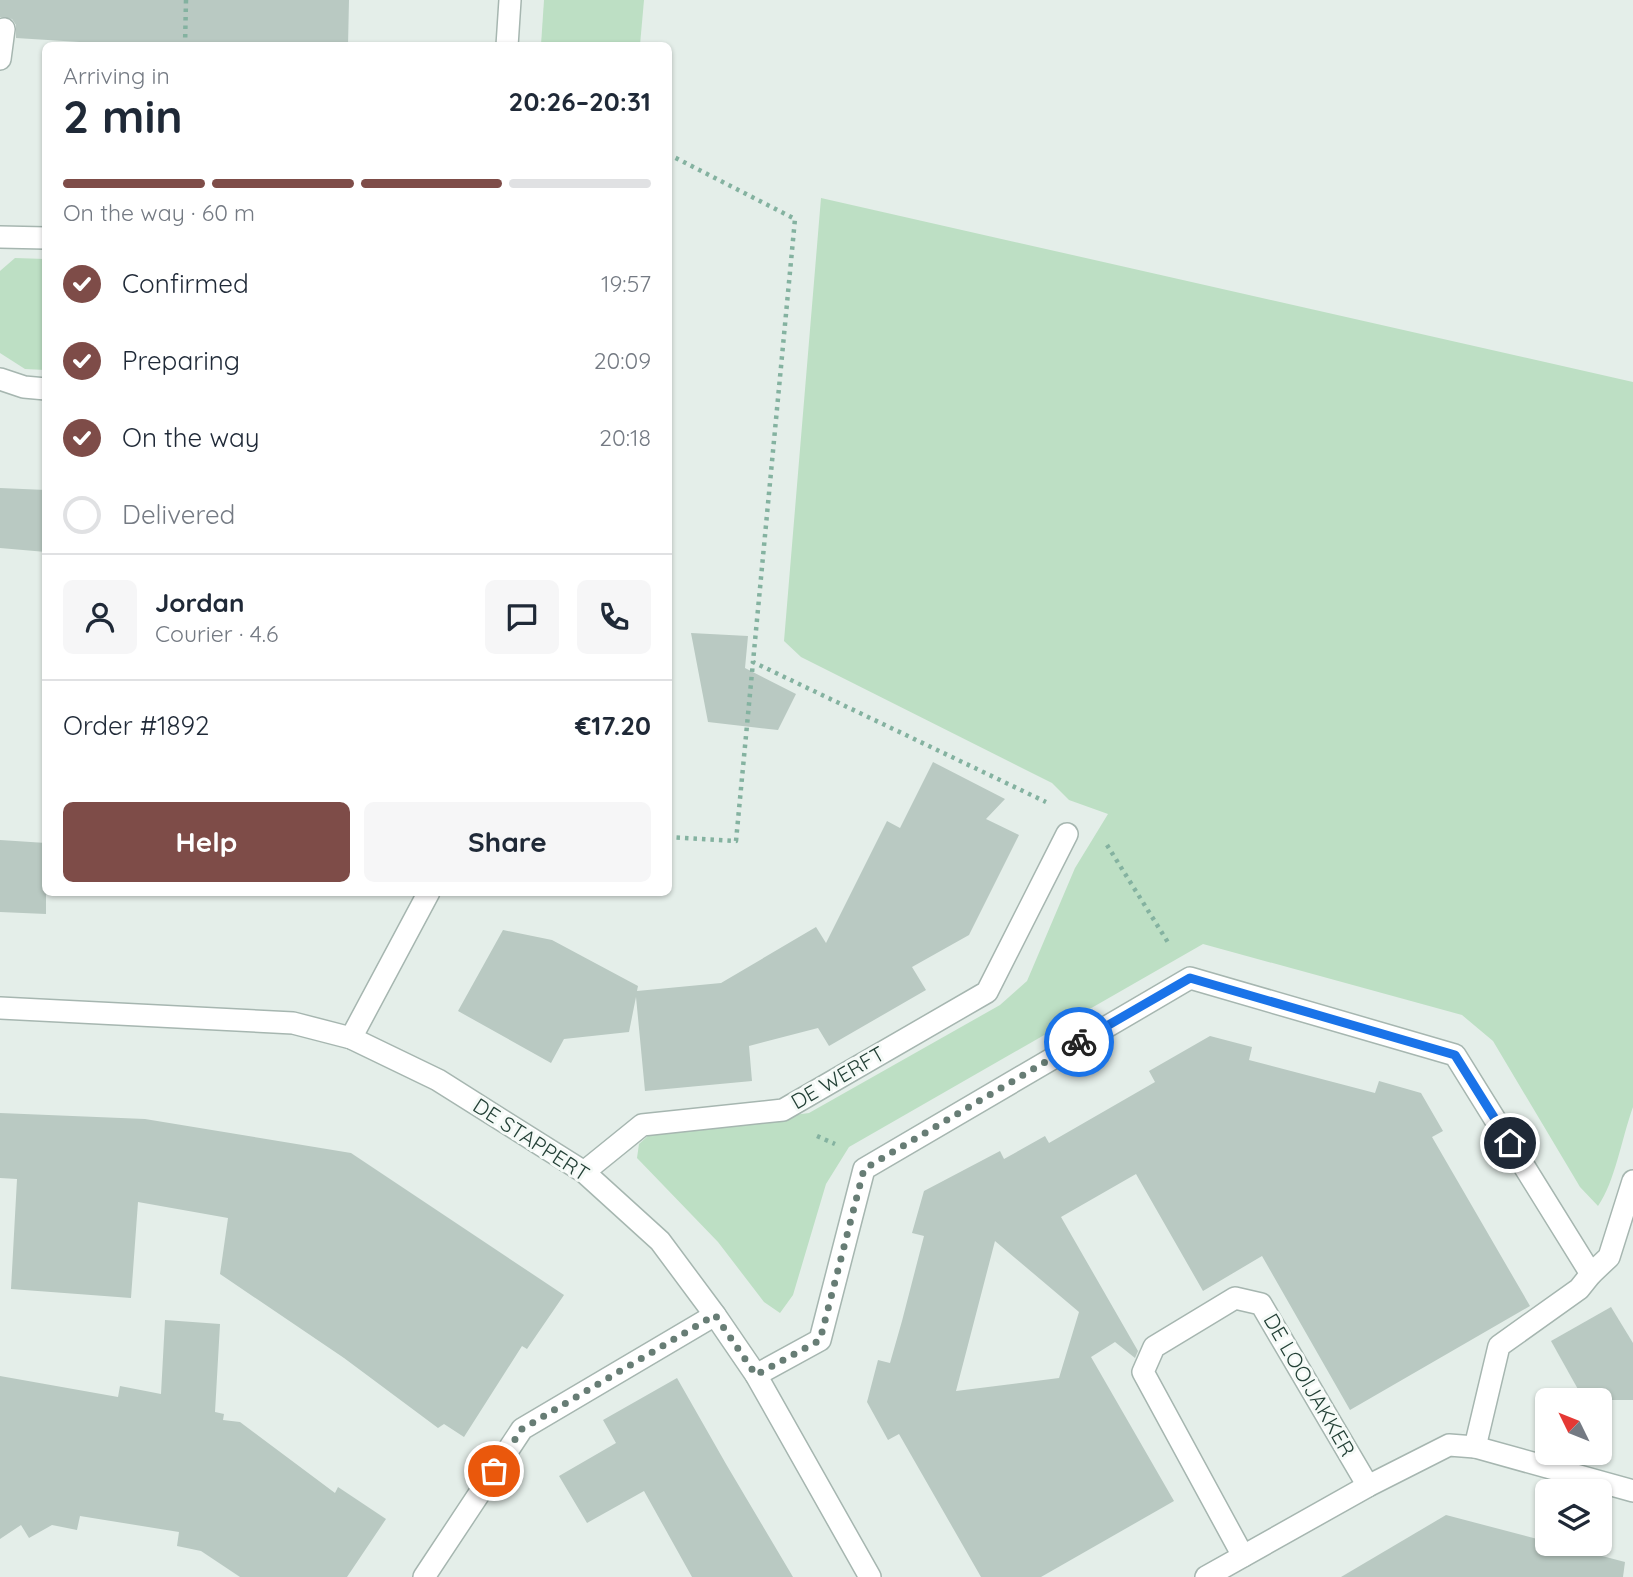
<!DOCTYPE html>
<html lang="en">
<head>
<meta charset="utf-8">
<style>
  body { margin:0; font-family:Quicksand,sans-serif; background:#f6f6f7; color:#1f2937; height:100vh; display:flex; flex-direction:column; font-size:26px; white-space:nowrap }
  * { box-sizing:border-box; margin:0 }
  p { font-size:23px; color:#747a83 }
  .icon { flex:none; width:38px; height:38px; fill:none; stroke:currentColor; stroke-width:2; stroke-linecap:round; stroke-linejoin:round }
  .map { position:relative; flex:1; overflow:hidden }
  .sheet { position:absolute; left:42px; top:42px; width:630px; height:854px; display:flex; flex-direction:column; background:#fff; border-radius:10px; box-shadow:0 2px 5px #0004 }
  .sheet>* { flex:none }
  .needle { width:46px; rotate:313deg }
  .tools { position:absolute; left:1535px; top:1388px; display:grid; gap:14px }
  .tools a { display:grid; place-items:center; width:77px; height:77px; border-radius:10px; background:#fff; box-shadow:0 2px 5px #0004; font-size:35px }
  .pin { position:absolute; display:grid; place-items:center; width:60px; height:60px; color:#fff; margin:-30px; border:4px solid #fff; border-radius:50%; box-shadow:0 2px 7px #0007 }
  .courier { position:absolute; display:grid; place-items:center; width:70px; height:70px; margin:-35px; border:5px solid #1a73e8; border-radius:50%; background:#fff; color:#222; box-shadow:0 2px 9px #0007 }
  .headline em { font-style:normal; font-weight:800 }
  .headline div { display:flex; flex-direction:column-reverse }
  .headline { display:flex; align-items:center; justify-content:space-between; height:119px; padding:0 21px }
  h1 { font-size:46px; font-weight:800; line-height:52px }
  .bar { display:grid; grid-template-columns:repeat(4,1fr); gap:10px 7px; align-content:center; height:84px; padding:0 21px }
  .bar i { height:9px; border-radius:5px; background:#e0e1e3 }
  .bar .active { background:#7e4c48 }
  .bar p { grid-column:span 4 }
  .line { display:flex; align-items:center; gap:18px; padding:0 21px; border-top:2px solid #e0e1e3 }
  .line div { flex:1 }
  .round { display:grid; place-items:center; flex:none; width:74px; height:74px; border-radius:10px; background:#f6f6f7 }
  ol { padding:0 21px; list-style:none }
  li { display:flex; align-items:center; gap:21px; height:77px }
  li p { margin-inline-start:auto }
  li .icon { padding:7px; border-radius:50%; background:#7e4c48; color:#fff; stroke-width:4 }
  li:last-child { color:#747a83 }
  li i { width:38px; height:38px; border:4px solid #e0e1e3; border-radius:50% }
  .cta { display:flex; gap:14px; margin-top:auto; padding:14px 21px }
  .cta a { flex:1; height:80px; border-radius:10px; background:#7e4c48; color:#fff; font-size:28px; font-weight:800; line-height:80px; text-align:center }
  .cta a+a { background:#f6f6f7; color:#1f2937 }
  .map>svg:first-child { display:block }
  .green { fill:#bddfc4 }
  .building { fill:#b9c9c2; fill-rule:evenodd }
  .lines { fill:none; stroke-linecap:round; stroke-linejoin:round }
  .service-casing { stroke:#a6b6b0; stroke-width:24 }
  .minor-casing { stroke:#a6b6b0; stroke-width:24 }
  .path { stroke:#84b2a0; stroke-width:4.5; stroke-dasharray:3.5 5; stroke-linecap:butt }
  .service { stroke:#fff; stroke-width:21 }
  .minor { stroke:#fff; stroke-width:21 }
  .done { stroke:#677d75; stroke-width:7; stroke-dasharray:0 12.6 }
  .route { stroke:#1a73e8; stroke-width:9 }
  .labels { text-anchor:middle; stroke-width:6; stroke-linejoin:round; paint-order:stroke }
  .street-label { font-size:21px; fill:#234036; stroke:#f5faf7 }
</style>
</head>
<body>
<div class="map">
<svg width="1633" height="1577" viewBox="0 0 1633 1577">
  <rect width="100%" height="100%" fill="#e4eee9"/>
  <g class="green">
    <polygon points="544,0 644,0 640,45 541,45"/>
    <path d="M821,198L1633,382V1107C1622,1137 1615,1182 1598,1206L1580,1187L1493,1041L1462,1015L1203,944L849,1147L826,1184L793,1295L780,1313L764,1302L718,1242L637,1158L639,1144L650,1134L809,1113L1000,1005L1027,981L1075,868L1108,814L1069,800L1052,783L801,657L784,641Z"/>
    <polygon points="15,258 45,259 45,370 25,369 0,353 0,271"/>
  </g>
  <g class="building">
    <polygon points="0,0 349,0 348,46 143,46 16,38 16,25 12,19 0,17"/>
    <polygon points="0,488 46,490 46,552 0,548"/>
    <polygon points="691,633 748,636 745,668 796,694 778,730 708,722"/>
    <polygon points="933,762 1005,799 986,819 1019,835 969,935 912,967 926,990 829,1046 818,1028 749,1046 752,1081 645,1091 636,997 629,1032 564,1039 551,1063 458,1011 503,930 552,940 638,986 637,991 721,983 816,927 826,943 887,821 900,828"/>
    <polygon points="0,840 46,843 46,914 0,912"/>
    <path d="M1210,1036L1252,1047L1249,1060L1375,1093L1379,1081L1421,1093L1443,1131L1432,1137L1530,1306L1350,1410L1262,1256L1203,1291L1136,1174L1061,1217L1138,1351L1135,1358L1115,1342L1091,1357L1174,1501L1041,1577H981L899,1434L888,1440L867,1402L878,1360L890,1363L902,1321L924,1236L912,1233L924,1191L1000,1151L1004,1159L1045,1136L1049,1143L1155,1082L1149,1071ZM995,1241L1079,1312L1059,1378L956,1391Z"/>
    <polygon points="0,1113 145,1119 351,1153 564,1295 527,1349 522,1346 464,1437 444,1424 438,1428 344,1358 220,1274 228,1218 138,1202 131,1298 11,1289 17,1179 0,1178"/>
    <polygon points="1611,1307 1633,1343 1633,1400 1584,1400 1551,1341"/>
    <polygon points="165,1320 220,1324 215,1412 224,1414 223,1420 240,1422 335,1493 338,1487 386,1519 347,1577 240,1577 201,1551 177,1546 179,1532 80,1516 77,1530 52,1525 29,1538 21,1525 0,1539 0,1376 118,1397 120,1386 161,1394"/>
    <polygon points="677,1378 726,1464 793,1577 692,1577 644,1491 587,1523 559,1476 616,1443 603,1420"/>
    <polygon points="1446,1515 1625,1562 1623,1577 1341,1577"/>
  </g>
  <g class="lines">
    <defs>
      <polyline id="service" points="1591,1274 1609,1257 1633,1181"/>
      <g id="minor">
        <polyline points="507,46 510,0"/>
        <polyline points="0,59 4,29"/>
        <polyline points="0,237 46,238"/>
        <polyline points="0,379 24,387 46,389"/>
        <polyline points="0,1008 293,1023 351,1038 438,1080 584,1172 660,1241 715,1315 756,1375 870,1577"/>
        <polyline points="351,1038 429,892"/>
        <polyline points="584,1172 642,1125 783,1110 987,992 1067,834"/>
        <polyline points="756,1375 820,1340 864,1169 1190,978 1455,1055 1591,1274 1579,1289 1499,1346 1475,1447"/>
        <polyline points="1243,1556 1143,1372 1154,1347 1235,1298 1261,1304 1368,1486"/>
        <polyline points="424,1577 522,1429 715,1315"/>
        <polyline points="1206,1577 1368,1486 1449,1445 1475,1447 1633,1491"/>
      </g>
    </defs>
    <use href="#service" class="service-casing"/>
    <use href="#minor" class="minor-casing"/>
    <g class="path">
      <polyline points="185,46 186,0"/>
      <polyline points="668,154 795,219 753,662 1046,802"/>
      <polyline points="668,837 736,841 753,662"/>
      <polyline points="1107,845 1169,944"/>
      <polyline points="817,1136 835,1144"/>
    </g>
    <use href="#service" class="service"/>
    <use href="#minor" class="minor"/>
  </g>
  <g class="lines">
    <polyline class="done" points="494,1471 522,1429 715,1315 756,1375 820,1340 864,1169 1079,1042"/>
    <polyline class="route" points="1079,1042 1190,978 1455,1055 1510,1143"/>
  </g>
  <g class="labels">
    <g class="street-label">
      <text transform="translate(838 1078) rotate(-30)" y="7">DE WERFT</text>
      <text transform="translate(531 1140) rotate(33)" y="7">DE STAPPERT</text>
      <text transform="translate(1309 1385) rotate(60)" y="7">DE LOOIJAKKER</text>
    </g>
  </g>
</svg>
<div class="tools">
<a><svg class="needle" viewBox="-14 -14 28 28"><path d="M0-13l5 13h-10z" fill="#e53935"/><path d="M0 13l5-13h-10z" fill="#747a83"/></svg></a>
<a><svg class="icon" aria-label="layers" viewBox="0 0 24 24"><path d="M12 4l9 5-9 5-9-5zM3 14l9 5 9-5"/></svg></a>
</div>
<div class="pin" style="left:494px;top:1471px;background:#ea580c"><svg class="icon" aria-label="bag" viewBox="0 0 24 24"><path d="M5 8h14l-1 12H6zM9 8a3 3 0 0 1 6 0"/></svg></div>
<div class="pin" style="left:1510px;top:1143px;background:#1f2937"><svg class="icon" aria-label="home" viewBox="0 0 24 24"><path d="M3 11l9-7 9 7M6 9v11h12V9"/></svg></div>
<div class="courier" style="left:1079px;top:1042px"><svg class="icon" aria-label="bike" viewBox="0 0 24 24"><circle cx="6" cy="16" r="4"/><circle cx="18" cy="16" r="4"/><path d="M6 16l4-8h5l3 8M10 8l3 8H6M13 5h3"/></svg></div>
<section class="sheet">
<div class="headline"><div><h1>2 min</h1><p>Arriving in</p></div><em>20:26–20:31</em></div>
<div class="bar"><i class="active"></i><i class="active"></i><i class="active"></i><i></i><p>On the way · 60 m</p></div>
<ol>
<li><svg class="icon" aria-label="check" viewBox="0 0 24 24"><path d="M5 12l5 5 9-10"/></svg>Confirmed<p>19:57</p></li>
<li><svg class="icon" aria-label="check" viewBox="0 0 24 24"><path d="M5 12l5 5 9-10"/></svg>Preparing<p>20:09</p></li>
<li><svg class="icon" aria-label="check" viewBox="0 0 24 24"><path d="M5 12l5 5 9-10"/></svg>On the way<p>20:18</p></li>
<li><i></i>Delivered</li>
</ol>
<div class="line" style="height:126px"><a class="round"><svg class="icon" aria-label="person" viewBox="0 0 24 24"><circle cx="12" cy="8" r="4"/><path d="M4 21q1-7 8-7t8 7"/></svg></a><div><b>Jordan</b><p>Courier · 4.6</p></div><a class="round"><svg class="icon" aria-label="chat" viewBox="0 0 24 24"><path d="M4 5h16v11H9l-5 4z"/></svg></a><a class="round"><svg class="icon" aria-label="phone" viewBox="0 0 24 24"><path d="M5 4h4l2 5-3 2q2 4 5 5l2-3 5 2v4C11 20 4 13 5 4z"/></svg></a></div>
<div class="line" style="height:91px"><div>Order #1892</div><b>€17.20</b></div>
<div class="cta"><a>Help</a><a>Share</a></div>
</section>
</div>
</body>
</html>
